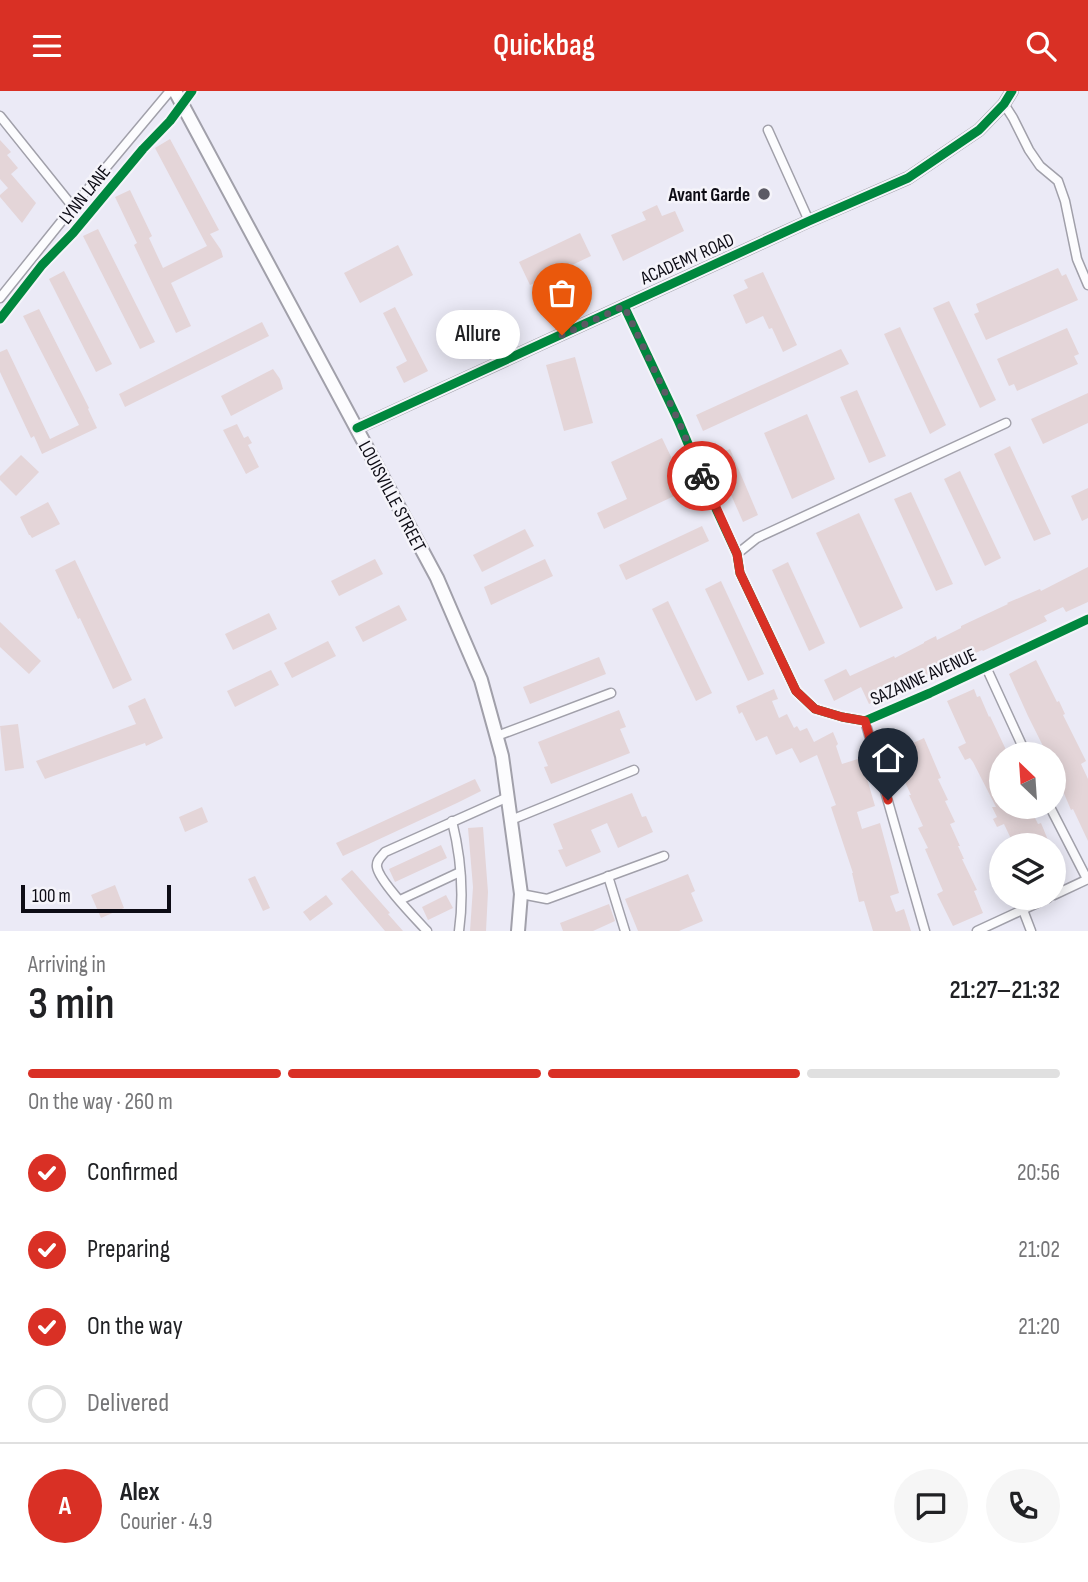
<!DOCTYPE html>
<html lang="en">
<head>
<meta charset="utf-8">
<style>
  body { margin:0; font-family:"Sofia Sans Condensed",sans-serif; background:#f6f6f6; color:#202124; height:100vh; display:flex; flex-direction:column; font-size:26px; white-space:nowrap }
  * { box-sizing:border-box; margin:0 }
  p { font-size:23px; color:#757577 }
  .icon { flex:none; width:38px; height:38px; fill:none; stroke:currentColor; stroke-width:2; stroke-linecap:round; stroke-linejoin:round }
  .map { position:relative; height:840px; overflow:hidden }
  .details { display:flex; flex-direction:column; background:#fff; flex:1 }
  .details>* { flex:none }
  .needle { width:46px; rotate:335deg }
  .controls { position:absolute; left:989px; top:651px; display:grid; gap:14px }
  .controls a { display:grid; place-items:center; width:77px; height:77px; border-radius:50%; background:#fff; box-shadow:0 4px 18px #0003; font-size:35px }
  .scale { position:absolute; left:21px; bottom:18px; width:150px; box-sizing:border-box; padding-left:7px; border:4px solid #0d0c15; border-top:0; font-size:19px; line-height:24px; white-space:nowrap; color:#0d0c15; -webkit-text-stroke:5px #f5f4fa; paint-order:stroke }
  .pin { position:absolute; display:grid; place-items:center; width:60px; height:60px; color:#fff; margin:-72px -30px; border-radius:50% 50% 50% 0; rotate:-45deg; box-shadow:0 0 7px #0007 }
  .pin .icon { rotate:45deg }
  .courier { position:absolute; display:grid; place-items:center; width:70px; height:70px; margin:-35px; border:5px solid #d93025; border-radius:50%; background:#fff; color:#222; box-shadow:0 2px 9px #0007 }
  .bubble { position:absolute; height:49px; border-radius:24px; background:#fff; box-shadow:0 4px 18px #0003; font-size:23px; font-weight:600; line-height:49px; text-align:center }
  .head em { font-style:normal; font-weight:600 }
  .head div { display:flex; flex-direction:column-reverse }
  .head { display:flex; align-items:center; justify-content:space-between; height:119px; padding:0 28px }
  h1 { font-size:46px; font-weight:600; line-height:52px }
  .bar { display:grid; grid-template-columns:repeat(4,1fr); gap:10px 7px; align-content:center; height:84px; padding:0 28px }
  .bar i { height:9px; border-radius:5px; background:#e0e0e0 }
  .bar .selected { background:#d93025 }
  .bar p { grid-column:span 4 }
  .line { display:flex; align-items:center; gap:18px; padding:0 28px; border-top:2px solid #e0e0e0 }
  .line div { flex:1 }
  .round { display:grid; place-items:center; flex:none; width:74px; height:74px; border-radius:37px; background:#f6f6f6 }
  ol { padding:0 28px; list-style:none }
  li { display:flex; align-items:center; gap:21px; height:77px }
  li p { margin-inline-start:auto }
  li .icon { padding:7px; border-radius:50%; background:#d93025; color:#fff; stroke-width:4 }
  li:last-child { color:#757577 }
  li i { width:38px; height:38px; border:4px solid #e0e0e0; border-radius:50% }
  header { display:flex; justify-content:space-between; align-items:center; height:91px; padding:0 28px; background:#d93025; color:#fff; font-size:32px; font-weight:600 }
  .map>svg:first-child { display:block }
  .building { fill:#e4d5d8 }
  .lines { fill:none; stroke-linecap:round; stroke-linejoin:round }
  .minor-casing { stroke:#a1a0aa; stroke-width:11 }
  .tertiary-casing { stroke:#a1a0aa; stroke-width:14 }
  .secondary-casing { stroke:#a1a0aa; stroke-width:16 }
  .minor { stroke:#fcfcfe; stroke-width:8 }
  .tertiary { stroke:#fcfcfe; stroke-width:10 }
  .secondary { stroke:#fcfcfe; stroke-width:12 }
  .cycleway-casing { stroke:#f5f4fa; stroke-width:13 }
  .cycleway { stroke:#00873e; stroke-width:9 }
  .done { stroke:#5b5a64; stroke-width:7; stroke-dasharray:0 12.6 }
  .route { stroke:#d93025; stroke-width:9 }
  .poi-dot { fill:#5b5a64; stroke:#f5f4fa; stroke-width:2.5 }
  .labels { text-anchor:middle; stroke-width:5; stroke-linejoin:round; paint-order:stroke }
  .street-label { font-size:19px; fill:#0d0c15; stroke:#f5f4fa }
  .poi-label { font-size:19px; font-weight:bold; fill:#0d0c15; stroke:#f5f4fa; text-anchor:end }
</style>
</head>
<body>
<header><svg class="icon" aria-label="menu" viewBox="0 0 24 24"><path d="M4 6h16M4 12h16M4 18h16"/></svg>Quickbag<svg class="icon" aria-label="search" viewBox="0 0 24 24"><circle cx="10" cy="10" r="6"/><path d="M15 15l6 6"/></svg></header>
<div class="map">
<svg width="1088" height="840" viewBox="0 0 1088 840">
  <rect width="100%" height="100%" fill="#ebeaf6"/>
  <g class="building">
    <polygon points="170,48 219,139 210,143 221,159 223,166 171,192 191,235 176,242 134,154 137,152 115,106 130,99 152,145 149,147 163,177 207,155 155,57"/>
    <polygon points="0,49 11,61 7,64 18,77 11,83 36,112 22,132 0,106 0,104 8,97 0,88"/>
    <polygon points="657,114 662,125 675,120 684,140 623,170 611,144 646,129 642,121"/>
    <polygon points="98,138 155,251 140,258 83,145"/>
    <polygon points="580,142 591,165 530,194 519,171"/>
    <polygon points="398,154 413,184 360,212 344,182"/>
    <polygon points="1058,177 1062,185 1066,183 1078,209 986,249 974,223 979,221 976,213"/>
    <polygon points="64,180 112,273 96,281 49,188"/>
    <polygon points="763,181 797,254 783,261 772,237 769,238 763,225 746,233 733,204 748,197 744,189"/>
    <polygon points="949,210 996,309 980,317 933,217"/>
    <polygon points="395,216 428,280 404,292 396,276 407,270 383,222"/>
    <polygon points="39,218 89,317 88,318 97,337 42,363 34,345 31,347 0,281 0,261 7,258 50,348 79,334 23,225"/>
    <polygon points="262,231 269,245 125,316 119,303"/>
    <polygon points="900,236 946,334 930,343 884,243"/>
    <polygon points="1067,237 1079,263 1074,265 1078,273 1017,300 1014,293 1009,295 997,268"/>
    <polygon points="841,258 849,273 703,340 696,324"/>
    <polygon points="575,266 593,332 564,340 546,274"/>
    <polygon points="273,278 280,288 283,298 231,325 221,305"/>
    <polygon points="857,299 886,365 869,372 840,306"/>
    <polygon points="1088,302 1088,332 1043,353 1031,328"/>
    <polygon points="807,323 835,388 792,408 764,342"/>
    <polygon points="237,333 244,347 248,345 252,352 248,354 259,376 246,383 223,339"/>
    <polygon points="662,347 687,399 604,438 597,422 627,408 611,371"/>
    <polygon points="1010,355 1051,443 1034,450 994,363"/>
    <polygon points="730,358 758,424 743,431 714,365"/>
    <polygon points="21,364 39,381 16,405 0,389 0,385"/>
    <polygon points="960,380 1001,467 985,475 944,388"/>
    <polygon points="1088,397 1088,427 1082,430 1071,405"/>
    <polygon points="911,401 953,493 936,500 894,408"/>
    <polygon points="48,411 60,433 32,447 30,444 29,444 20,426"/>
    <polygon points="859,422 903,517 860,537 816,442"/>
    <polygon points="702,435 709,450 626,489 619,474"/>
    <polygon points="525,438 534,455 482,481 473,464"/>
    <polygon points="375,468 383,483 339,505 331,490"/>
    <polygon points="545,468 553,485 491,514 484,496"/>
    <polygon points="75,469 132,589 113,598 80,527 78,528 55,479"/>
    <polygon points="788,471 825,552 809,560 772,479"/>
    <polygon points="1088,476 1088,511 1066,521 1063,516 1044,525 1047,530 983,560 982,559 962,568 963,569 941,580 940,577 921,587 922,589 869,613 861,596 834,610 824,589 846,578 850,585 894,565 895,567 924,552 924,551 936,545 937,549 961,537 961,535 1008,513 1007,512 1040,498 1041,500"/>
    <polygon points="721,490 764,583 748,590 705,498"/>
    <polygon points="668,510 712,602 696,610 652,518"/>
    <polygon points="399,514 407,529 363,551 355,536"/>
    <polygon points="269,522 277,538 233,559 225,543"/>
    <polygon points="0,531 41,570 29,583 0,556"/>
    <polygon points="328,550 336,565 292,587 284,572"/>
    <polygon points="599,566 606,583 530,613 523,596"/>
    <polygon points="1036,569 1057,611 1059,610 1065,623 1063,624 1086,670 1081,673 1088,688 1088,750 1073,718 1071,719 1054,679 1054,663 1047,663 1028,625 1009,583"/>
    <polygon points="271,579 279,594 235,616 227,600"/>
    <polygon points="774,598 778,608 772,610 779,627 787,623 794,637 797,635 800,640 807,637 814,651 833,641 838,653 836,655 842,673 861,667 875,715 857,721 862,738 880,732 899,802 890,805 896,821 904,818 911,840 873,840 864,810 859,811 852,782 853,782 831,716 836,714 817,664 800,672 792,657 776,664 767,645 756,650 742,621 739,623 736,615"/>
    <polygon points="974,598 977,606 980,605 989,626 990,625 1008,663 1001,663 1001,716 1025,716 1030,727 1034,725 1038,733 1041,732 1050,754 1014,754 1004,733 997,736 993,728 997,726 992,716 996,716 973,671 970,667 965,669 958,656 966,652 947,610"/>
    <polygon points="145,607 163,647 146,655 145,652 45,688 36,670 136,633 128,615"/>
    <polygon points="619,619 626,636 620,638 630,662 551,693 544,676 548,675 538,651"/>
    <polygon points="18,633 24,677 5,680 0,635"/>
    <polygon points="924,647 941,687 938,688 948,709 945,710 955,731 950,733 960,755 958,755 964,768 962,768 977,799 974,800 983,822 953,835 937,803 943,800 925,758 928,757 918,737 923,735 909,704 911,704 905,691 909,689 896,660"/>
    <polygon points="475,688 481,700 457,712 343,765 336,752"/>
    <polygon points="632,702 642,726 646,725 653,741 618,757 607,732 591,739 601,761 566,776 558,759 563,758 553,733"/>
    <polygon points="202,716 208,731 185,741 179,726"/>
    <polygon points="483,736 488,801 486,840 470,840 473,796 468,737"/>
    <polygon points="441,754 447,767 395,791 389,778"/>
    <polygon points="352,779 390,822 388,823 403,840 385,840 341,788"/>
    <polygon points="688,783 695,800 691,802 703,830 679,840 638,840 625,808"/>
    <polygon points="255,785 270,817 263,820 248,788"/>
    <polygon points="115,794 124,817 101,827 91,804"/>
    <polygon points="326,804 333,813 310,830 303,821"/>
    <polygon points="446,804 453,817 428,829 422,816"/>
    <polygon points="609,813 615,830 593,840 563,840 560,832"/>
  </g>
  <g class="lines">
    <defs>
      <g id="minor">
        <polyline points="1004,13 1013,27 1029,59 1040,75 1058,90 1065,110 1077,168 1088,194"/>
        <polyline points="0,25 73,116"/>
        <polyline points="768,39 809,130"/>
        <polyline points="0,207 73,116 170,0"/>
        <polyline points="624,215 678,329 711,407 737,463 740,482 796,600 815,618 842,626 865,630 930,602 1088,528"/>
        <polyline points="737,463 757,447 1006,332"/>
        <polyline points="986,576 1026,663"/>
        <polyline points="865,630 925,840"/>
        <polyline points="497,645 611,602"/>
        <polyline points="1050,716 1087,788"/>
        <polyline points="511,729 634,679"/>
        <path d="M452,730C461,766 464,804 459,840"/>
        <polyline points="608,785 625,840"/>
        <polyline points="521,803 547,808 664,765"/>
        <polyline points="1054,804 1088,788"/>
        <polyline points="400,809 460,781"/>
        <polyline points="1023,819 1031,840"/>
        <path d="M427,840C416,828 379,790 377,776C376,769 381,766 385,761L508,706"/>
        <polyline points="977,840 1048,807"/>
      </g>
      <polyline id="tertiary" points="357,337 809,130 908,87 979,39 1004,13 1012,0"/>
      <polyline id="secondary" points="175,0 437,487 481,589 502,665 521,803 518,840"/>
    </defs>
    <use href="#minor" class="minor-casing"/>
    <use href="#tertiary" class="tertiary-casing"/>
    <use href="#secondary" class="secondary-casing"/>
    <use href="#minor" class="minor"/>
    <use href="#tertiary" class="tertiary"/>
    <use href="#secondary" class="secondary"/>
    <defs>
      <g id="cycleway">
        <polyline points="624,215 678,329 711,407 737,463 740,482 796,600 815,618 842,626 865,630 930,602 1088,528"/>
        <polyline points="0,228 42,174 73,142 143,58 170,30 192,0"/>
        <polyline points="357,337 809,130 908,87 979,39 1004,13 1012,0"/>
      </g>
    </defs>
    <use href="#cycleway" class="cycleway-casing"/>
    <use href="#cycleway" class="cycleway"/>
  </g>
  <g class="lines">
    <polyline class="done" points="562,244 624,215 678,329 702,385"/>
    <polyline class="route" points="702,385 737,463 740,482 796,600 815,618 842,626 865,630 888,709"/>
  </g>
  <circle class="poi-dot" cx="764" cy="103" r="7"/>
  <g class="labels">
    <g class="street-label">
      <text transform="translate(84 103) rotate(-51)" y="7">LYNN LANE</text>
      <text transform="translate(687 167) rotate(-24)" y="7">ACADEMY ROAD</text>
      <text transform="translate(393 405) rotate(62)" y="7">LOUISVILLE STREET</text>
      <text transform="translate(923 585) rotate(-24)" y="7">SAZANNE AVENUE</text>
    </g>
    <g class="poi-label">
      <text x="750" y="110">Avant Garde</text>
    </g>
  </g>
</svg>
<div class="controls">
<a><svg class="needle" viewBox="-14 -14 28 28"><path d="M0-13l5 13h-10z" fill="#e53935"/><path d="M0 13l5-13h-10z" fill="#757577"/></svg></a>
<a><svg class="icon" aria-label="layers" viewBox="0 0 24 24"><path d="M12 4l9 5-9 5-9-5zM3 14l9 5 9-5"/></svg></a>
</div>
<div class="scale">100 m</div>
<div class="pin" style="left:562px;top:244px;background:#ea580c"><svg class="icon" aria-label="bag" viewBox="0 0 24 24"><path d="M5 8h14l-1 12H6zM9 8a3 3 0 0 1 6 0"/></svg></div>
<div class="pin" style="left:888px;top:709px;background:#1f2937"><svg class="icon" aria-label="home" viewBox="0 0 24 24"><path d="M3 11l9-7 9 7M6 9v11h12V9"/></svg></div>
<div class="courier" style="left:702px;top:385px"><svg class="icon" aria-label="bike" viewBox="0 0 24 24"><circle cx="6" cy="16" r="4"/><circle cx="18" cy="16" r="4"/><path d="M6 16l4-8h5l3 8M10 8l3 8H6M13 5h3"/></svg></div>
<div class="bubble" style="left:436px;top:219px;width:84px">Allure</div>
</div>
<section class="details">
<div class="head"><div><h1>3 min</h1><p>Arriving in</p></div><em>21:27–21:32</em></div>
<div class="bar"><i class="selected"></i><i class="selected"></i><i class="selected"></i><i></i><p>On the way · 260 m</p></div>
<ol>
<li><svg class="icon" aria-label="check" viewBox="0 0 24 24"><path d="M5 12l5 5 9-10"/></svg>Confirmed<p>20:56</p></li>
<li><svg class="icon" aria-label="check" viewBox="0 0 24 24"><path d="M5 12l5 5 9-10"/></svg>Preparing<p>21:02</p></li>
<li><svg class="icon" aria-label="check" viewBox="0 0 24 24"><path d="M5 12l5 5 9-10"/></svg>On the way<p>21:20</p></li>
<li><i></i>Delivered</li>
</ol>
<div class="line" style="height:126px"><b class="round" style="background:#d93025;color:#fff">A</b><div><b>Alex</b><p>Courier · 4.9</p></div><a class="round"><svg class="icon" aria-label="chat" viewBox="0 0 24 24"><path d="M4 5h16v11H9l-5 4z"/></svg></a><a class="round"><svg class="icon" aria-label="phone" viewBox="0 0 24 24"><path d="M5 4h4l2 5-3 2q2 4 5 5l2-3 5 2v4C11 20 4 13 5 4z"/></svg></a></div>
</section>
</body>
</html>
